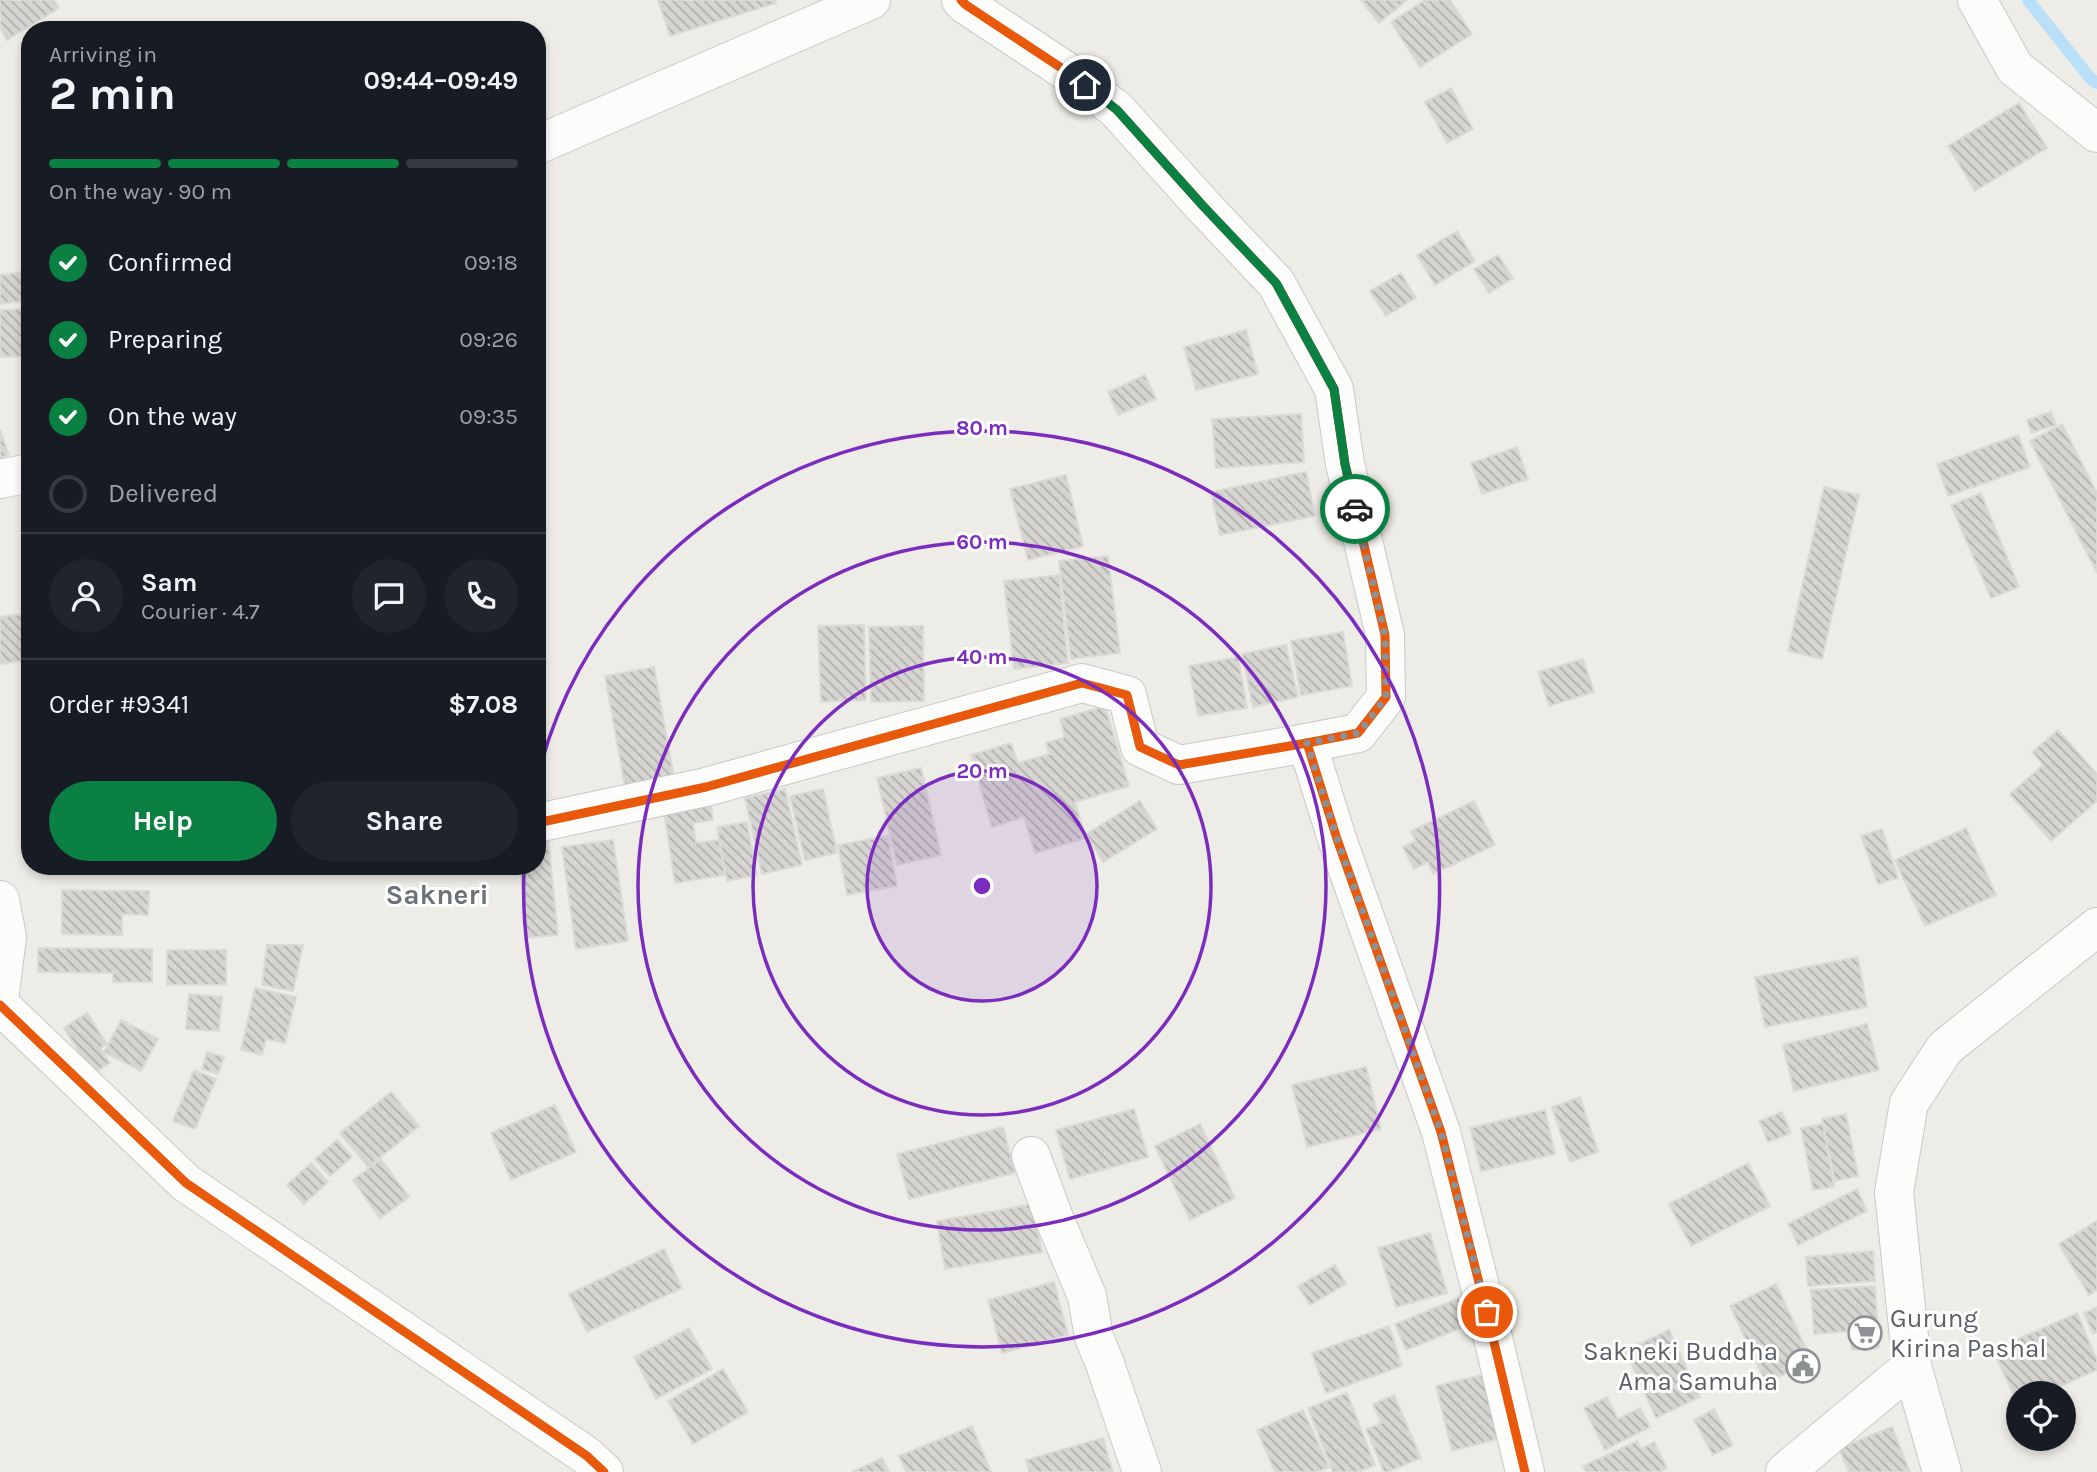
<!DOCTYPE html>
<html lang="en">
<head>
<meta charset="utf-8">
<style>
  body { margin:0; font-family:Karla,sans-serif; background:#20242c; color:#f1f3f6; height:100vh; display:flex; flex-direction:column; font-size:26px; white-space:nowrap }
  * { box-sizing:border-box; margin:0 }
  p { font-size:23px; color:#9ea1a6 }
  .icon { flex:none; width:38px; height:38px; fill:none; stroke:currentColor; stroke-width:2; stroke-linecap:round; stroke-linejoin:round }
  .map { position:relative; flex:1; overflow:hidden }
  .details { position:absolute; left:21px; top:21px; width:525px; height:854px; display:flex; flex-direction:column; background:#171b24; border-radius:28px; box-shadow:0 4px 10px #0003 }
  .details>* { flex:none }
  .tools { position:absolute; left:2006px; top:1381px; display:grid; gap:14px }
  .tools a { display:grid; place-items:center; width:70px; height:70px; border-radius:50%; background:#171b24; box-shadow:0 4px 10px #0003; font-size:35px }
  .pin { position:absolute; display:grid; place-items:center; width:60px; height:60px; color:#fff; margin:-30px; border:4px solid #fff; border-radius:50%; box-shadow:0 2px 7px #0007 }
  .courier { position:absolute; display:grid; place-items:center; width:70px; height:70px; margin:-35px; border:5px solid #0b8043; border-radius:50%; background:#fff; color:#222; box-shadow:0 2px 9px #0007 }
  .head em { font-style:normal; font-weight:700 }
  .head div { display:flex; flex-direction:column-reverse }
  .head { display:flex; align-items:center; justify-content:space-between; height:119px; padding:0 28px }
  h1 { font-size:46px; font-weight:700; line-height:52px }
  .bar { display:grid; grid-template-columns:repeat(4,1fr); gap:10px 7px; align-content:center; height:84px; padding:0 28px }
  .bar i { height:9px; border-radius:5px; background:#363941 }
  .bar .selected { background:#0b8043 }
  .bar p { grid-column:span 4 }
  .line { display:flex; align-items:center; gap:18px; padding:0 28px; border-top:2px solid #363941 }
  .line div { flex:1 }
  .round { display:grid; place-items:center; flex:none; width:74px; height:74px; border-radius:37px; background:#20242c }
  ol { padding:0 28px; list-style:none }
  li { display:flex; align-items:center; gap:21px; height:77px }
  li p { margin-inline-start:auto }
  li .icon { padding:7px; border-radius:50%; background:#0b8043; color:#fff; stroke-width:4 }
  li:last-child { color:#9ea1a6 }
  li i { width:38px; height:38px; border:4px solid #363941; border-radius:50% }
  .button { display:flex; gap:14px; margin-top:auto; padding:14px 28px }
  .button a { flex:1; height:80px; border-radius:42px; background:#0b8043; color:#fff; font-size:28px; font-weight:700; line-height:80px; text-align:center }
  .button a+a { background:#20242c; color:#f1f3f6 }
  .map>svg:first-child { display:block }
  .lines { fill:none; stroke-linecap:round; stroke-linejoin:round }
  .stream { stroke:#badff8; stroke-width:12 }
  .building { fill:url(#building-back-hatch); stroke:#dcdad6; stroke-width:2 }
  .minor-casing { stroke:#c8c9c8; stroke-width:40 }
  .minor { stroke:#fcfcfb; stroke-width:38 }
  .cycleway-casing { stroke:#fff; stroke-width:13 }
  .cycleway { stroke:#e8590c; stroke-width:9 }
  .done { stroke:#8e9193; stroke-width:7; stroke-dasharray:0 12.6 }
  .route { stroke:#0b8043; stroke-width:9 }
  .ring { fill:none; stroke:#7b2cbf; stroke-width:3.5 }
  .labels { text-anchor:middle; stroke-width:6; stroke-linejoin:round; paint-order:stroke }
  .poi-label { font-size:26px; fill:#5b6066; stroke:#fff; text-anchor:start }
  .neighbourhood-label { font-size:28px; font-weight:bold; fill:#6c7278; stroke:#fff }
  .centre { fill:#7b2cbf; stroke:#fff; stroke-width:3.5 }
  .ring-label { font-size:21px; text-anchor:middle; font-weight:bold; fill:#7b2cbf; stroke:#fff; stroke-width:6; stroke-linejoin:round; paint-order:stroke }
</style>
</head>
<body>
<div class="map">
<svg width="2097" height="1472" viewBox="0 0 2097 1472">
  <defs>
    <pattern id="building-back-hatch" width="6" height="6" patternUnits="userSpaceOnUse" patternTransform="scale(1.75)"><rect width="6" height="6" fill="#d6d5d1"/><path d="M-1 5l2 2M0 0l6 6M5-1l2 2" fill="none" stroke="#b1b0ad"/></pattern>
  </defs>
  <rect width="100%" height="100%" fill="#edece6"/>
  <g class="lines">
    <polyline class="stream" points="2028,0 2090,78 2097,83"/>
  </g>
  <g class="building">
    <polygon points="0,0 54,0 59,8 7,40 0,28"/>
    <polygon points="658,0 775,0 776,3 670,36"/>
    <polygon points="1361,0 1407,0 1379,23"/>
    <polygon points="1425,0 1450,0 1472,34 1420,67 1391,22"/>
    <polygon points="1451,88 1473,129 1447,143 1425,102"/>
    <polygon points="30,96 30,116 21,101"/>
    <polygon points="2019,103 2047,148 1975,191 1948,146"/>
    <polygon points="1457,231 1475,261 1435,285 1417,255"/>
    <polygon points="1498,255 1513,278 1489,293 1474,269"/>
    <polygon points="30,271 30,300 0,304 0,275"/>
    <polygon points="1401,273 1416,298 1386,316 1370,291"/>
    <polygon points="30,309 30,356 0,357 0,310"/>
    <polygon points="1246,330 1258,374 1196,390 1184,347"/>
    <polygon points="1145,375 1156,399 1118,415 1108,392"/>
    <polygon points="2051,412 2056,425 2031,433 2027,420"/>
    <polygon points="1301,414 1304,462 1216,468 1212,419"/>
    <polygon points="2062,424 2097,493 2097,573 2030,441"/>
    <polygon points="0,430 9,455 0,458"/>
    <polygon points="2018,435 2030,467 1948,496 1937,464"/>
    <polygon points="1517,447 1528,479 1482,494 1471,463"/>
    <polygon points="1306,472 1315,516 1220,535 1211,492"/>
    <polygon points="1066,475 1083,546 1028,560 1010,489"/>
    <polygon points="1824,487 1859,495 1822,659 1788,651"/>
    <polygon points="1981,493 2019,587 1991,598 1951,505"/>
    <polygon points="1108,556 1120,653 1071,659 1059,561"/>
    <polygon points="1059,575 1068,663 1014,669 1004,581"/>
    <polygon points="30,613 30,660 0,664 0,617"/>
    <polygon points="864,625 866,700 821,702 818,626"/>
    <polygon points="923,626 924,701 871,702 869,627"/>
    <polygon points="1343,632 1352,686 1301,695 1291,641"/>
    <polygon points="1286,645 1298,697 1253,707 1242,654"/>
    <polygon points="1238,657 1247,708 1198,716 1189,666"/>
    <polygon points="1583,659 1594,692 1549,706 1538,672"/>
    <polygon points="654,667 674,778 625,787 605,676"/>
    <polygon points="1105,706 1129,786 1075,802 1086,838 1035,853 1024,817 992,827 971,755 1011,743 1018,763 1049,754 1046,743 1065,737 1060,719"/>
    <polygon points="2058,730 2097,774 2097,801 2051,841 2010,794 2043,765 2032,752"/>
    <polygon points="921,768 941,855 897,865 877,778"/>
    <polygon points="785,789 802,865 762,874 745,798"/>
    <polygon points="823,789 837,853 805,860 790,796"/>
    <polygon points="1140,801 1157,829 1103,862 1086,834"/>
    <polygon points="1474,801 1495,845 1433,874 1428,862 1414,869 1403,847 1416,841 1411,831"/>
    <polygon points="711,805 713,820 693,823 696,843 719,840 725,875 675,883 664,813"/>
    <polygon points="747,822 757,875 727,881 717,827"/>
    <polygon points="1966,828 1996,895 1925,926 1895,860"/>
    <polygon points="1882,829 1898,878 1878,884 1861,836"/>
    <polygon points="548,836 558,935 527,938 520,866 537,866 537,837"/>
    <polygon points="888,836 897,886 847,895 838,845"/>
    <polygon points="613,840 628,941 576,949 562,847"/>
    <polygon points="62,890 149,891 148,915 122,914 122,935 62,934"/>
    <polygon points="267,945 303,945 293,991 262,985"/>
    <polygon points="38,948 152,949 152,982 113,982 113,973 38,972"/>
    <rect x="167" y="950" width="59" height="35"/>
    <polygon points="1858,957 1867,1007 1765,1027 1755,977"/>
    <polygon points="255,988 296,997 285,1043 266,1039 262,1055 241,1050"/>
    <polygon points="189,994 222,997 219,1031 186,1029"/>
    <polygon points="87,1013 107,1044 100,1048 110,1063 93,1074 64,1028"/>
    <polygon points="121,1020 158,1039 141,1071 104,1052"/>
    <polygon points="1867,1024 1879,1070 1794,1091 1783,1045"/>
    <polygon points="207,1052 224,1057 218,1074 202,1069"/>
    <polygon points="1366,1067 1381,1129 1307,1147 1292,1085"/>
    <polygon points="194,1070 216,1079 195,1129 173,1121"/>
    <polygon points="391,1092 419,1126 368,1167 340,1133"/>
    <polygon points="1580,1097 1598,1152 1570,1162 1552,1107"/>
    <polygon points="555,1105 576,1152 511,1180 491,1133"/>
    <polygon points="1134,1109 1148,1157 1070,1179 1056,1130"/>
    <polygon points="1545,1110 1555,1154 1481,1171 1470,1128"/>
    <polygon points="1782,1112 1791,1133 1768,1142 1759,1121"/>
    <polygon points="1846,1114 1858,1176 1835,1181 1822,1119"/>
    <polygon points="1200,1124 1235,1198 1190,1220 1155,1146"/>
    <polygon points="1823,1124 1834,1187 1813,1190 1801,1128"/>
    <polygon points="1003,1127 1015,1173 909,1199 897,1154"/>
    <polygon points="337,1140 352,1157 330,1176 315,1159"/>
    <polygon points="381,1159 409,1197 380,1218 353,1180"/>
    <polygon points="311,1163 328,1182 304,1204 287,1185"/>
    <polygon points="1748,1163 1770,1206 1691,1246 1669,1204"/>
    <polygon points="1857,1189 1867,1211 1798,1245 1788,1224"/>
    <polygon points="1033,1204 1042,1252 945,1269 937,1221"/>
    <polygon points="2097,1221 2097,1290 2089,1295 2059,1244"/>
    <polygon points="1430,1233 1447,1293 1396,1307 1378,1248"/>
    <polygon points="664,1249 682,1288 587,1332 569,1294"/>
    <polygon points="1873,1251 1875,1281 1808,1286 1806,1257"/>
    <polygon points="1335,1265 1346,1284 1310,1305 1298,1286"/>
    <polygon points="1054,1282 1068,1335 1002,1353 988,1300"/>
    <polygon points="1776,1284 1812,1361 1766,1383 1730,1306"/>
    <polygon points="1875,1286 1879,1348 1852,1350 1850,1331 1814,1334 1811,1290"/>
    <polygon points="1466,1295 1477,1322 1406,1350 1395,1324"/>
    <polygon points="2097,1307 2097,1332 2093,1334 2084,1313"/>
    <polygon points="2077,1313 2097,1360 2097,1370 2045,1393 2018,1393 2018,1405 1993,1350"/>
    <polygon points="1389,1326 1402,1366 1326,1393 1312,1353"/>
    <polygon points="689,1328 712,1369 656,1399 634,1357"/>
    <polygon points="1669,1330 1700,1397 1656,1418 1625,1350"/>
    <polygon points="723,1369 748,1412 693,1444 668,1401"/>
    <polygon points="1490,1373 1505,1437 1452,1451 1436,1386"/>
    <polygon points="1347,1393 1375,1465 1358,1472 1333,1472 1308,1408"/>
    <polygon points="1394,1395 1421,1458 1388,1472 1384,1472 1366,1429 1381,1423 1373,1404"/>
    <polygon points="1607,1397 1618,1419 1640,1408 1650,1427 1605,1450 1584,1408"/>
    <polygon points="1714,1409 1733,1445 1713,1455 1694,1420"/>
    <polygon points="1303,1410 1329,1467 1318,1472 1275,1472 1257,1430"/>
    <polygon points="972,1426 991,1472 906,1472 899,1456"/>
    <polygon points="1892,1427 1910,1472 1849,1472 1839,1448"/>
    <polygon points="1103,1438 1113,1472 1029,1472 1026,1460"/>
    <polygon points="1637,1441 1641,1449 1654,1442 1667,1468 1659,1472 1586,1472 1583,1466"/>
    <polygon points="882,1458 889,1472 852,1472"/>
  </g>
  <g class="lines">
    <defs>
      <g id="minor">
        <polyline points="961,0 966,5 1069,73 1117,110 1204,207 1276,283 1334,389 1345,464 1385,635 1386,697 1358,733 1307,743 1337,839 1441,1132 1493,1338 1525,1472"/>
        <polyline points="1977,0 2015,68 2097,133"/>
        <polyline points="537,145 871,0"/>
        <polyline points="0,479 30,473"/>
        <polyline points="537,823 706,787 1082,683 1127,695 1140,747 1179,765 1307,743"/>
        <polyline points="0,900 7,937 0,992"/>
        <polyline points="0,1005 186,1183 587,1456 604,1472"/>
        <polyline points="1031,1156 1054,1218 1087,1296 1094,1337 1105,1364 1142,1472"/>
        <polyline points="1912,1366 1942,1472"/>
        <polyline points="1785,1472 1912,1366 1894,1192 1909,1103 1945,1048 2097,927"/>
      </g>
    </defs>
    <use href="#minor" class="minor-casing"/>
    <use href="#minor" class="minor"/>
    <defs>
      <g id="cycleway">
        <polyline points="961,0 966,5 1069,73 1117,110 1204,207 1276,283 1334,389 1345,464 1385,635 1386,697 1358,733 1307,743 1337,839 1441,1132 1493,1338 1525,1472"/>
        <polyline points="537,823 706,787 1082,683 1127,695 1140,747 1179,765 1307,743"/>
        <polyline points="0,1005 186,1183 587,1456 604,1472"/>
      </g>
    </defs>
    <use href="#cycleway" class="cycleway-casing"/>
    <use href="#cycleway" class="cycleway"/>
  </g>
  <g class="lines">
    <polyline class="done" points="1355,509 1385,635 1386,697 1359,733 1307,743 1337,839 1441,1132 1487,1312"/>
    <polyline class="route" points="1085,85 1117,110 1204,207 1276,283 1334,389 1345,464 1355,509"/>
  </g>
  <circle cx="982" cy="886" r="115" fill="#7b2cbf" fill-opacity=".12"/>
  <g class="ring">
    <circle cx="982" cy="886" r="115"/>
    <circle cx="982" cy="886" r="229"/>
    <circle cx="982" cy="886" r="344"/>
    <path d="M538 775A458 458 0 1 1 524 870"/>
  </g>
  <defs>
    <symbol id="supermarket-ring" viewBox="-11 -11 22 22"><circle r="9.5" fill="#fff" stroke="#8e9193" stroke-width="1.5"/><path d="M-6-5.5h2.5l.6 2H6L4.5 2H-2.5L-4.4-4H-6ZM-1.5 3.2a1.3 1.3 0 1 0 .1 0ZM3 3.2a1.3 1.3 0 1 0 .1 0Z" fill="#8e9193"/></symbol>
    <symbol id="civic-ring" viewBox="-11 -11 22 22"><circle r="9.5" fill="#fff" stroke="#8e9193" stroke-width="1.5"/><path d="M-.6-6.5H3V-4.5H.6V-3L4-1V1h2V6H-6V1h2V-1L-.6-3ZM-1.2 2.5V6h2.4V2.5Z" fill="#8e9193"/></symbol>
  </defs>
  <g fill-rule="evenodd">
    <use href="#supermarket-ring" x="1846" y="1314" width="38" height="38"/>
    <use href="#civic-ring" x="1784" y="1347" width="38" height="38"/>
  </g>
  <g class="labels">
    <g class="poi-label">
      <text x="1890" y="1327">Gurung<tspan x="1890" dy="30">Kirina Pashal</tspan></text>
      <text x="1778" y="1360" text-anchor="end">Sakneki Buddha<tspan x="1778" dy="30">Ama Samuha</tspan></text>
    </g>
    <g class="neighbourhood-label">
      <text x="437" y="904">Sakneri</text>
    </g>
  </g>
  <circle cx="982" cy="886" r="10" class="centre"/>
  <g class="ring-label">
    <text x="982" y="435">80 m</text>
    <text x="982" y="549">60 m</text>
    <text x="982" y="664">40 m</text>
    <text x="982" y="778">20 m</text>
  </g>
</svg>
<div class="tools">
<a><svg class="icon" aria-label="locate" viewBox="0 0 24 24"><circle cx="12" cy="12" r="6"/><path d="M12 2v4M12 18v4M2 12h4M18 12h4"/></svg></a>
</div>
<div class="pin" style="left:1487px;top:1312px;background:#ea580c"><svg class="icon" aria-label="bag" viewBox="0 0 24 24"><path d="M5 8h14l-1 12H6zM9 8a3 3 0 0 1 6 0"/></svg></div>
<div class="pin" style="left:1085px;top:85px;background:#1f2937"><svg class="icon" aria-label="home" viewBox="0 0 24 24"><path d="M3 11l9-7 9 7M6 9v11h12V9"/></svg></div>
<div class="courier" style="left:1355px;top:509px"><svg class="icon" aria-label="car" viewBox="0 0 24 24"><path d="M5 17H2v-5l4-1 3-4h7l3 4 3 1v5h-3M9 17h6M6 11h13"/><circle cx="7" cy="17" r="2"/><circle cx="17" cy="17" r="2"/></svg></div>
<section class="details">
<div class="head"><div><h1>2 min</h1><p>Arriving in</p></div><em>09:44–09:49</em></div>
<div class="bar"><i class="selected"></i><i class="selected"></i><i class="selected"></i><i></i><p>On the way · 90 m</p></div>
<ol>
<li><svg class="icon" aria-label="check" viewBox="0 0 24 24"><path d="M5 12l5 5 9-10"/></svg>Confirmed<p>09:18</p></li>
<li><svg class="icon" aria-label="check" viewBox="0 0 24 24"><path d="M5 12l5 5 9-10"/></svg>Preparing<p>09:26</p></li>
<li><svg class="icon" aria-label="check" viewBox="0 0 24 24"><path d="M5 12l5 5 9-10"/></svg>On the way<p>09:35</p></li>
<li><i></i>Delivered</li>
</ol>
<div class="line" style="height:126px"><a class="round"><svg class="icon" aria-label="person" viewBox="0 0 24 24"><circle cx="12" cy="8" r="4"/><path d="M4 21q1-7 8-7t8 7"/></svg></a><div><b>Sam</b><p>Courier · 4.7</p></div><a class="round"><svg class="icon" aria-label="chat" viewBox="0 0 24 24"><path d="M4 5h16v11H9l-5 4z"/></svg></a><a class="round"><svg class="icon" aria-label="phone" viewBox="0 0 24 24"><path d="M5 4h4l2 5-3 2q2 4 5 5l2-3 5 2v4C11 20 4 13 5 4z"/></svg></a></div>
<div class="line" style="height:91px"><div>Order #9341</div><b>$7.08</b></div>
<div class="button"><a>Help</a><a>Share</a></div>
</section>
</div>
</body>
</html>
